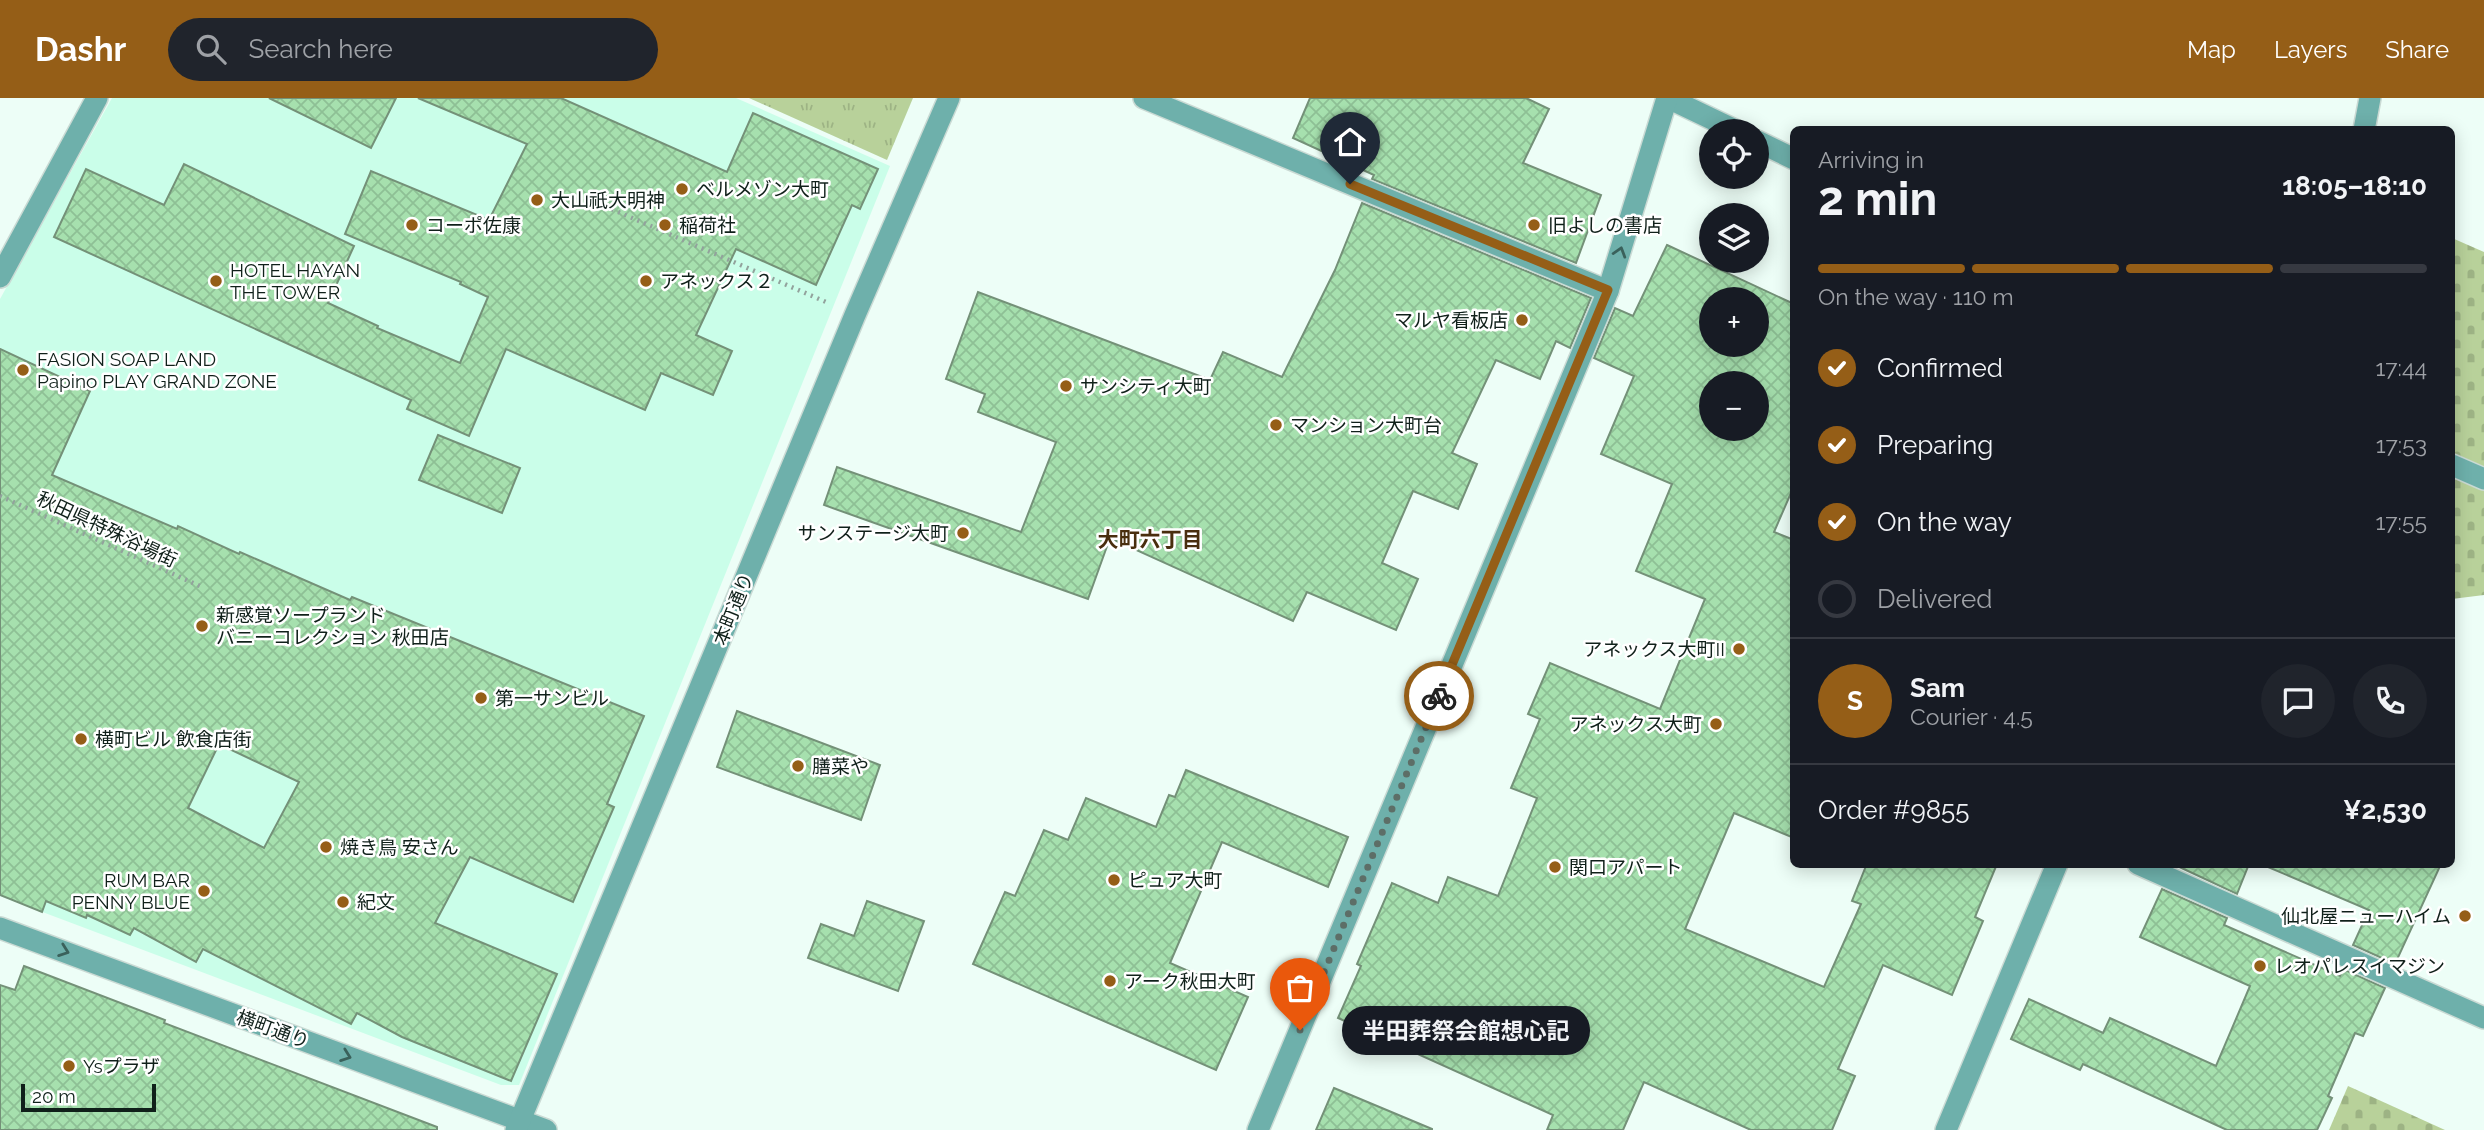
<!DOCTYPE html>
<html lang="en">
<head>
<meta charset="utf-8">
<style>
  body { margin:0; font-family:Raleway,"Noto Sans JP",sans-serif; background:#20242c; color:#f1f3f6; height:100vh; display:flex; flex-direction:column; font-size:26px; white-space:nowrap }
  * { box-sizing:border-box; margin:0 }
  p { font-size:23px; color:#9ea1a6 }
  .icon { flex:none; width:38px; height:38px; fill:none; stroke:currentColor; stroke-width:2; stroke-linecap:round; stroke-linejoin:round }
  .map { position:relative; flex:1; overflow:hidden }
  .side { position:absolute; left:1790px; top:28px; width:665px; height:742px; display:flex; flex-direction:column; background:#171b24; border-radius:10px; box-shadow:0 4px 18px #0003 }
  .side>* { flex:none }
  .tools { position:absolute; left:1699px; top:21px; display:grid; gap:14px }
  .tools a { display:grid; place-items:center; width:70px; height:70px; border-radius:50%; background:#171b24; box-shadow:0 4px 18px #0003; font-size:35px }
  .scale { position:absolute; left:21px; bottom:18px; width:135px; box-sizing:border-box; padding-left:7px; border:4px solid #10201a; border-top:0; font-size:19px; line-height:24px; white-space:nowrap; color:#10201a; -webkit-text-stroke:5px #fff; paint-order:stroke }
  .pin { position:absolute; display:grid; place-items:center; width:60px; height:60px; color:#fff; margin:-72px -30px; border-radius:50% 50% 50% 0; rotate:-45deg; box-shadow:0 0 7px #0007 }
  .pin .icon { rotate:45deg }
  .courier { position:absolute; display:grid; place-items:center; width:70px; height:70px; margin:-35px; border:5px solid #955e17; border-radius:50%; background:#fff; color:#222; box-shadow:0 2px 9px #0007 }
  .bubble { position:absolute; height:49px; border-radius:24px; background:#171b24; box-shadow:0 4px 18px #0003; font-size:23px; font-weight:700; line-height:49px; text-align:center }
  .summary em { font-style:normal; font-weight:700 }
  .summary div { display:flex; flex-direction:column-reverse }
  .summary { display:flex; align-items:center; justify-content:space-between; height:119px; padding:0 28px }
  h1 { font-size:46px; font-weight:700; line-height:52px }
  .bar { display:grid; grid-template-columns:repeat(4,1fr); gap:10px 7px; align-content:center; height:84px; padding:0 28px }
  .bar i { height:9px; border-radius:5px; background:#363941 }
  .bar .selected { background:#955e17 }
  .bar p { grid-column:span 4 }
  .line { display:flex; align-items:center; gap:18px; padding:0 28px; border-top:2px solid #363941 }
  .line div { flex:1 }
  .round { display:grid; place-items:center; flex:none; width:74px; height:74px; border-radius:37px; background:#20242c }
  ol { padding:0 28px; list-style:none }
  li { display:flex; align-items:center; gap:21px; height:77px }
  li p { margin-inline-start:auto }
  li .icon { padding:7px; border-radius:50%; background:#955e17; color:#fff; stroke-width:4 }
  li:last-child { color:#9ea1a6 }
  li i { width:38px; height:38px; border:4px solid #363941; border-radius:50% }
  header { display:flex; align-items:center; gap:42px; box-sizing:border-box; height:98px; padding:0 35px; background:#955e17; color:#fff }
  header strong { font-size:33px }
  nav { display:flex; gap:38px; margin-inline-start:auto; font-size:24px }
  .search { width:490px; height:63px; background:#20242c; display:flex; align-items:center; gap:18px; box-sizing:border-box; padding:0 24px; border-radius:38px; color:#9ea1a6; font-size:26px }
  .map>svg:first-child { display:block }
  .built { fill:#cafee9 }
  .grass { fill:url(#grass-tufts) }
  .cemetery { fill:url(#cemetery-stones) }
  .building { fill:url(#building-cross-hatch); stroke:#749178; stroke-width:2; fill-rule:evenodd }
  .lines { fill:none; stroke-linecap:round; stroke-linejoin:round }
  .minor-casing { stroke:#cadad4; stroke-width:24 }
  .path { stroke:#92a29c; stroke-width:4.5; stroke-dasharray:2 5; stroke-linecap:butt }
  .minor { stroke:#6eb0ab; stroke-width:21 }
  .oneway { stroke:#3a615b }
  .done { stroke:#5d6e67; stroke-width:7; stroke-dasharray:0 12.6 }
  .route { stroke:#955e17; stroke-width:9 }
  .poi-dot { fill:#955e17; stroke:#fff; stroke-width:2.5 }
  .labels { text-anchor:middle; stroke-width:5; stroke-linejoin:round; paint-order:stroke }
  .poi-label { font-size:19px; fill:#10201a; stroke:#fff; text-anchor:start }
  .street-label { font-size:19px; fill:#10201a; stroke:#fff }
  .neighbourhood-label { font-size:21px; font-weight:bold; fill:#492e0e; stroke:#fff }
</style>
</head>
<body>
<header>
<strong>Dashr</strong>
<div class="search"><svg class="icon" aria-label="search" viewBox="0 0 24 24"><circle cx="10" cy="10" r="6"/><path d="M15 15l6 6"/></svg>Search here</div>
<nav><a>Map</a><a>Layers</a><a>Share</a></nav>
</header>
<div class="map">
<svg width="2484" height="1032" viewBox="0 0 2484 1032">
  <defs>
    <pattern id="grass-tufts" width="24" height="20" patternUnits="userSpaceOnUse" patternTransform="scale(1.75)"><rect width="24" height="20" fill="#b8d19a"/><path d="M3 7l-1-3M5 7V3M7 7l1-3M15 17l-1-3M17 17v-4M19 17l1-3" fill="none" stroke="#9db384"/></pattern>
    <pattern id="cemetery-stones" width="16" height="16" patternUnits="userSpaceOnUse" patternTransform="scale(1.75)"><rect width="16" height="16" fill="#b8d19a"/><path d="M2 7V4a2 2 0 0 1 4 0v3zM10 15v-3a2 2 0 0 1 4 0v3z" fill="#9db384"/></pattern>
    <pattern id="building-cross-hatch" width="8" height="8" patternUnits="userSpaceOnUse" patternTransform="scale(1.75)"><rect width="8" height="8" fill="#a6e0ae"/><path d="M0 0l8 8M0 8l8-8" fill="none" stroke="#8ec095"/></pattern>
  </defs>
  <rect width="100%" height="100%" fill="#edfef7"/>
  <polygon class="built" points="112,0 736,0 890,68 519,987 501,987 0,798 0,201"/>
  <polygon class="grass" points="749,0 913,0 887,62"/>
  <g class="cemetery">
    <polygon points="2452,140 2484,154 2484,497 2452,501"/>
    <polygon points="2348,988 2445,1032 2329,1032"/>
  </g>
  <g class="building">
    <polygon points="269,0 396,0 371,50"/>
    <polygon points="418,0 561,0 727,74 753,15 878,71 860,111 852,107 816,187 736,151 696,237 732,253 713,297 661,275 645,312 506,251 469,338 407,311 411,302 54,139 86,71 164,107 184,66 354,148 328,205 378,228 377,230 460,265 488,199 460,186 461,184 345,136 371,73 489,122 527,46"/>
    <polygon points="1310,0 1526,0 1549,11 1523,65 1601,97 1576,165 1372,81 1374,77 1293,40"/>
    <polygon points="1362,105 1591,200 1570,250 1556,243 1540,281 1496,262 1452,355 1477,366 1458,411 1413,393 1382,465 1418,481 1396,532 1307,494 1293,523 1110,440 1088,501 824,407 837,369 1021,434 1056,344 978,314 985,296 946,281 978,194 1210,282 1223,254 1282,279 1335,172"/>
    <path d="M1667,147L1794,206V388L1774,434L1794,442V740L1734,715L1685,831L1824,889L1861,806L1852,803L1866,768L1997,766L1975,819L1983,823L1952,897L1883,867L1838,971L1855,978L1832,1032H1751L1644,984L1623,1032H1547L1553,1017L1338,920L1361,868L1357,866L1392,785L1438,805L1448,779L1498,798L1537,700L1511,690L1540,621L1528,616L1550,565L1660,611L1705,501L1636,473L1672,386L1601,356L1634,278L1594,260L1615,210L1633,218ZM1712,201H1757V247H1712ZM1712,285H1757V331H1712Z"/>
    <path d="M0,251L90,293L52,377L177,431L178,428L239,456L240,454L350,502L352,499L644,618L607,706L614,709L573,804L470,759L435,825L557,876L511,983L402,939L357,915L351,926L203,851L196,864L134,830L130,837L87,817L86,820L46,803L42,814L0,797ZM219,646L299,684L264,750L188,710Z"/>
    <polygon points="438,337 520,370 502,415 419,382"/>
    <polygon points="737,613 880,667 861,722 717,669"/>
    <polygon points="1186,672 1348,739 1328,789 1222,744 1170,865 1248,899 1216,972 973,866 1005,794 1015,798 1044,732 1068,742 1086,700 1156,729 1169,697 1175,699"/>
    <polygon points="2173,766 2249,766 2237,796"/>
    <polygon points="2261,766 2441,766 2395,866 2353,847 2369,812"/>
    <polygon points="2162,791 2227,820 2224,827 2340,878 2343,871 2385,890 2363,938 2355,935 2328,998 2332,1000 2317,1032 2227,1032 2083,966 2080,972 2011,941 2029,901 2103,935 2110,920 2216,968 2250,888 2140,839"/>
    <polygon points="867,803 924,823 898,893 808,860 821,826 854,838"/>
    <polygon points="24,868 165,922 164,925 437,1029 437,1032 0,1032 0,887 15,892"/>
    <polygon points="1334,990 1432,1031 1432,1032 1316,1032"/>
  </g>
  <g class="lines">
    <defs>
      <g id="minor">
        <polyline points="1144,0 1608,193"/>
        <polyline points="1668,0 1737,33"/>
        <polyline points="2364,32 2370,0"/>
        <polyline points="1757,43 1794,61"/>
        <polyline points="0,179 97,0"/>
        <polyline points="2452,367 2484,381"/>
        <polyline points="2138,766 2484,920"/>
        <polyline points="0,830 546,1032"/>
        <polyline points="516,1032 855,217 949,0"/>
        <polyline points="1258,1032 1608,193 1667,0"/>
        <polyline points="1946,1032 2057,766"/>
      </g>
    </defs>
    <use href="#minor" class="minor-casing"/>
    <g class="path">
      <polyline points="586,100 826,204"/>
      <polyline points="0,398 202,489"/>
    </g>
    <use href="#minor" class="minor"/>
  </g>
  <defs><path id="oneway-chevron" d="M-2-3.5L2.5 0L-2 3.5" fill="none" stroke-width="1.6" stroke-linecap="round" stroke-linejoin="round" transform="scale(1.75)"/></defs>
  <g class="oneway">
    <use href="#oneway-chevron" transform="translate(1620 154) rotate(-73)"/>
    <use href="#oneway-chevron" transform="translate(64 853) rotate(20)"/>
    <use href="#oneway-chevron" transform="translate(346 958) rotate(20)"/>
  </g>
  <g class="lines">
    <polyline class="done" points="1300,932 1439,598"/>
    <polyline class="route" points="1350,86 1608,192 1439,598"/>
  </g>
  <g class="poi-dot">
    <circle cx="682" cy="91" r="7"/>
    <circle cx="537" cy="102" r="7"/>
    <circle cx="412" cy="127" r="7"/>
    <circle cx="665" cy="127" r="7"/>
    <circle cx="1534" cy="127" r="7"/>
    <circle cx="216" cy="183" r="7"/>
    <circle cx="646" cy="183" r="7"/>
    <circle cx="1522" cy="222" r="7"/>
    <circle cx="23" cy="272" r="7"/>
    <circle cx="1066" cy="288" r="7"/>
    <circle cx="1276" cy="327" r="7"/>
    <circle cx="963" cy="435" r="7"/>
    <circle cx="202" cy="528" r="7"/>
    <circle cx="1739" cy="551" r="7"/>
    <circle cx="481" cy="600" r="7"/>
    <circle cx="1716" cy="626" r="7"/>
    <circle cx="81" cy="641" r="7"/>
    <circle cx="798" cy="668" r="7"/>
    <circle cx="326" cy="749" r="7"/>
    <circle cx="1555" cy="769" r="7"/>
    <circle cx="1114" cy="782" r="7"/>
    <circle cx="204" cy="793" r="7"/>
    <circle cx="343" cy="804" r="7"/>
    <circle cx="2465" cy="818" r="7"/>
    <circle cx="2260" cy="868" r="7"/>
    <circle cx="1110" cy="883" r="7"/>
    <circle cx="69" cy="968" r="7"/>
  </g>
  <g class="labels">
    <g class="poi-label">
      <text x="696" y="98">ベルメゾン大町</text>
      <text x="551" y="109">大山祇大明神</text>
      <text x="426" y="134">コーポ佐康</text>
      <text x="679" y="134">稲荷社</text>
      <text x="1548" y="134">旧よしの書店</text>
      <text x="230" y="179">HOTEL HAYAN<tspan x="230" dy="22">THE TOWER</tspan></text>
      <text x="660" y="190">アネックス２</text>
      <text x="1508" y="229" text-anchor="end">マルヤ看板店</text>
      <text x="37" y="268">FASION SOAP LAND<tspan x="37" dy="22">Papino PLAY GRAND ZONE</tspan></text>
      <text x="1080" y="295">サンシティ大町</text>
      <text x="1290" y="334">マンション大町台</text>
      <text x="949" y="442" text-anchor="end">サンステージ大町</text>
      <text x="216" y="524">新感覚ソープランド<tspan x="216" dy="22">バニーコレクション 秋田店</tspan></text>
      <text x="1725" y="558" text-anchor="end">アネックス大町II</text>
      <text x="495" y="607">第一サンビル</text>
      <text x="1702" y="633" text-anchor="end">アネックス大町</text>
      <text x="95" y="648">横町ビル 飲食店街</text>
      <text x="812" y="675">膳菜や</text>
      <text x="340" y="756">焼き鳥 安さん</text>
      <text x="1569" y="776">関口アパート</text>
      <text x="190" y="789" text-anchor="end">RUM BAR<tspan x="190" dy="22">PENNY BLUE</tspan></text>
      <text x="1128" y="789">ピュア大町</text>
      <text x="357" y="811">紀文</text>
      <text x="2451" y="825" text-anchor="end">仙北屋ニューハイム</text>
      <text x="2274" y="875">レオパレスイマジン</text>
      <text x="1124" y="890">アーク秋田大町</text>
      <text x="83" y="975">Ysプラザ</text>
    </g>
    <g class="street-label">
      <text transform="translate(107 431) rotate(25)" y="7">秋田県特殊浴場街</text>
      <text transform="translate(733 511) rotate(-68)" y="7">本町通り</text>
      <text transform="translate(273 931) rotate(20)" y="7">横町通り</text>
    </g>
    <g class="neighbourhood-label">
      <text x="1150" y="449">大町六丁目</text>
    </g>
  </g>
</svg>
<div class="tools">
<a><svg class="icon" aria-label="locate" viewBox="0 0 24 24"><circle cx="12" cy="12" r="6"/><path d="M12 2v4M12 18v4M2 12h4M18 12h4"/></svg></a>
<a><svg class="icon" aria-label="layers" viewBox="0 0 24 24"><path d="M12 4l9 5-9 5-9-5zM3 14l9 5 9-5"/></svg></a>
<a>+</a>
<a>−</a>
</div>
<div class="scale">20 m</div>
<div class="pin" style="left:1300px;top:932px;background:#ea580c"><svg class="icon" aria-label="bag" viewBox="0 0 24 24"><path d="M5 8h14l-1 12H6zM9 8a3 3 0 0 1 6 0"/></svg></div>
<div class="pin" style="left:1350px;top:86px;background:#1f2937"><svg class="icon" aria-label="home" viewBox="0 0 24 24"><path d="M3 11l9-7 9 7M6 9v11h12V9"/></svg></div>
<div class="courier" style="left:1439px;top:598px"><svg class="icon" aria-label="bike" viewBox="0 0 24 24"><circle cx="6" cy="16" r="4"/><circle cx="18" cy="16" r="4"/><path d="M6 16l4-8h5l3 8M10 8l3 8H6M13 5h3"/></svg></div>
<div class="bubble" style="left:1342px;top:908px;width:248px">半田葬祭会館想心記</div>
<section class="side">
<div class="summary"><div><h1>2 min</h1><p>Arriving in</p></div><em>18:05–18:10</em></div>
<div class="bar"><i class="selected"></i><i class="selected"></i><i class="selected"></i><i></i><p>On the way · 110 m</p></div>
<ol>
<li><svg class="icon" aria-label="check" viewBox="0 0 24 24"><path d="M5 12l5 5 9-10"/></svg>Confirmed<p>17:44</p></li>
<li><svg class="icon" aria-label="check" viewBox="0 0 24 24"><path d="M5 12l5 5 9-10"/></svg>Preparing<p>17:53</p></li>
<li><svg class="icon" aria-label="check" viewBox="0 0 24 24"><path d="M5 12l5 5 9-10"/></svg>On the way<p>17:55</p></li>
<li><i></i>Delivered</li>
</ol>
<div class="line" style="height:126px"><b class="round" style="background:#955e17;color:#fff">S</b><div><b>Sam</b><p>Courier · 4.5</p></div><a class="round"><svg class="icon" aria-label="chat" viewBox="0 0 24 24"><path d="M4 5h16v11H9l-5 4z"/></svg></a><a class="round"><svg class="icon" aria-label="phone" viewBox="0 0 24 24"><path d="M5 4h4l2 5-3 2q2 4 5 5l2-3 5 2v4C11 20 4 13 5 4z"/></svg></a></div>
<div class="line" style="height:91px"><div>Order #9855</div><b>¥2,530</b></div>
</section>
</div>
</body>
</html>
